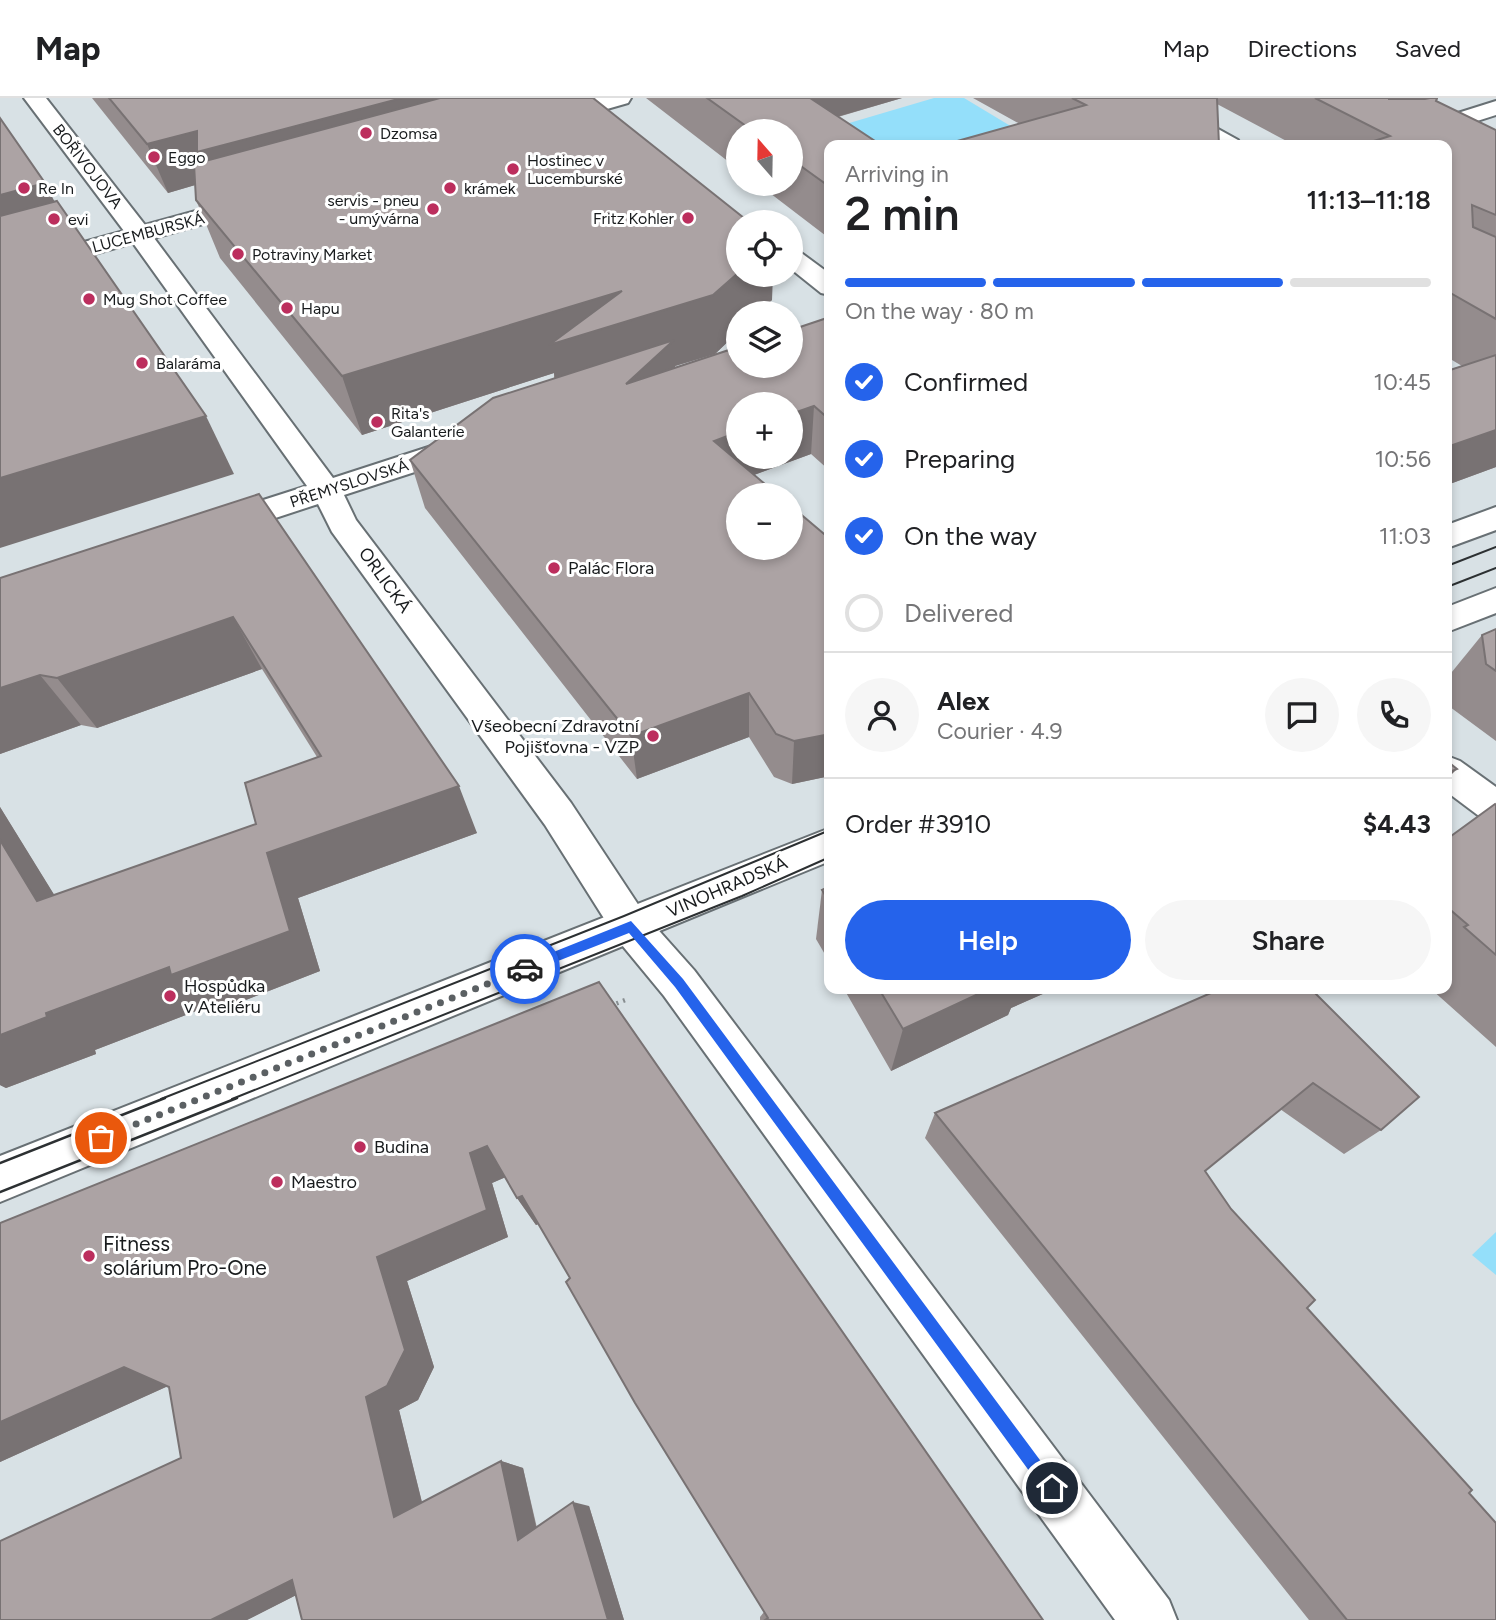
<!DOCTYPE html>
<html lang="en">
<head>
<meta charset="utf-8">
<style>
  body { margin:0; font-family:Figtree,sans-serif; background:#f6f6f6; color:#202124; height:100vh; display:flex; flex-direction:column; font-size:26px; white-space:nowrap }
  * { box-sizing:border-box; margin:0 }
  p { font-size:23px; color:#757577 }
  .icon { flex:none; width:38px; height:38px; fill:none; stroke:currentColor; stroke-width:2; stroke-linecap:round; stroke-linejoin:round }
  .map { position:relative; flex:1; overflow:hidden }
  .panel { position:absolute; left:824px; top:42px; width:628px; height:854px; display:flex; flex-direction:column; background:#fff; border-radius:14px; box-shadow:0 4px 10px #0003 }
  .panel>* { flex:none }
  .needle { width:46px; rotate:340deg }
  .tools { position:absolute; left:726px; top:21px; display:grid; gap:14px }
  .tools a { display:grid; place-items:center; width:77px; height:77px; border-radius:50%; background:#fff; box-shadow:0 4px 10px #0003; font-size:35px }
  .pin { position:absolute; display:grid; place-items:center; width:60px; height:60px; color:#fff; margin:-30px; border:4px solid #fff; border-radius:50%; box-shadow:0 2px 7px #0007 }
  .courier { position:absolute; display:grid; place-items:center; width:70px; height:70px; margin:-35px; border:5px solid #2563eb; border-radius:50%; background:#fff; color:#222; box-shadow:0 2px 9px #0007 }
  .headline em { font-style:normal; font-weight:600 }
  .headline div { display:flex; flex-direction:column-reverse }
  .headline { display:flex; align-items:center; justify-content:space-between; height:119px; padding:0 21px }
  h1 { font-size:46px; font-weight:600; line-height:52px }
  .bar { display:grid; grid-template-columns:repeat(4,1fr); gap:10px 7px; align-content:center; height:84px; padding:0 21px }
  .bar i { height:9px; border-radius:5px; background:#e0e0e0 }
  .bar .selected { background:#2563eb }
  .bar p { grid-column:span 4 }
  .line { display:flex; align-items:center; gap:18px; padding:0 21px; border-top:2px solid #e0e0e0 }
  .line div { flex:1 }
  .round { display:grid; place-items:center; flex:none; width:74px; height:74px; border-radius:37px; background:#f6f6f6 }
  ol { padding:0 21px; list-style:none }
  li { display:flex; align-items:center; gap:21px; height:77px }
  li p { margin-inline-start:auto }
  li .icon { padding:7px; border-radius:50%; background:#2563eb; color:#fff; stroke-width:4 }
  li:last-child { color:#757577 }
  li i { width:38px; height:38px; border:4px solid #e0e0e0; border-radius:50% }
  .action { display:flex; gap:14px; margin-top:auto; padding:14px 21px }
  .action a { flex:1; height:80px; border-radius:42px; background:#2563eb; color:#fff; font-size:28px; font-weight:600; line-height:80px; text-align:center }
  .action a+a { background:#f6f6f6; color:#202124 }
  header { display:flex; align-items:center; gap:42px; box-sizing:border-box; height:98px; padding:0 35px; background:#fff; border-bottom:2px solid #e0e0e0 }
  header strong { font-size:33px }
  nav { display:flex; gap:38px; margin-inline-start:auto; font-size:24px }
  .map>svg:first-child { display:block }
  .green { fill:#94dffa }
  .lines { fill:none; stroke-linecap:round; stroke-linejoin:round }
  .minor-casing { stroke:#687074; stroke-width:4 }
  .secondary-casing { stroke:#687074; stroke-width:4 }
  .path { stroke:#878d90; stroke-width:4.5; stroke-dasharray:2 5; stroke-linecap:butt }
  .minor { fill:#fff; fill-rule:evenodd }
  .secondary { fill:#fff; fill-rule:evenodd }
  .tram-far1 { stroke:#2c3032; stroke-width:2 }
  .tram { stroke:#2c3032; stroke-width:2.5 }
  .wall { fill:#948c8d }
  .shaded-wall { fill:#787273 }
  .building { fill:#aca3a4; stroke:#787273; stroke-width:2 }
  .route { fill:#2563eb }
  .done { stroke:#5b6063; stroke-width:7; stroke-dasharray:0 12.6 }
  .poi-dot { fill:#bc2e5d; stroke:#fff; stroke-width:2.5 }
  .labels { text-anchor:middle; stroke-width:6; stroke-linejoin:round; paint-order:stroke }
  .far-poi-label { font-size:16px; fill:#181b1d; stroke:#fff; text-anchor:start }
  .far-street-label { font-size:16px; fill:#181b1d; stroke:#fff }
  .poi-label { font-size:18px; fill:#181b1d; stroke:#fff; text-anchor:start }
  .street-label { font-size:18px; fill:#181b1d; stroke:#fff }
  .near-poi-label { font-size:21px; fill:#181b1d; stroke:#fff; text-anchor:start }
</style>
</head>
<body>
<header>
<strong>Map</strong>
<nav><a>Map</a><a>Directions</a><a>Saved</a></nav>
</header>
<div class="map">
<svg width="1496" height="1522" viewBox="0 0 1496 1522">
  <rect width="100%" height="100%" fill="#d8e1e5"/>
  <g class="green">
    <polygon points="934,0 964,0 1042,47 830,47 812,36"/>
    <polygon points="1496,1134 1496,1177 1472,1157"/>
  </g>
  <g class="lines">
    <defs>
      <g id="minor">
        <polygon points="24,0 46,0 145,127 254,97 263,99 266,104 263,109 154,140 333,380 450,342 460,339 470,342 475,349 470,356 344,397 356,422 571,705 645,817 694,872 1169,1502 1177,1522 1115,1522 664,898 617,841 545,727 332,434 318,406 221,438 210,435 205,427 210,419 307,388 133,145 0,183 0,167 124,133"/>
        <polygon points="596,0 631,0 628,5 551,27 540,20 543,15"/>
        <polygon points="1135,0 1162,0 1238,42 1241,47 1214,47"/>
        <polygon points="1496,3 1496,17 1402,47 1369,47 1372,42"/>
        <polygon points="791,151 800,154 830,176 830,197 821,195 791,171"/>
        <polygon points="1447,658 1460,663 1496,689 1496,725 1483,721 1447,694"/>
      </g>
      <g id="secondary">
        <polygon points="1496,409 1496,432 1447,450 1447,427"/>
        <polygon points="1496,490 1496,515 1447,534 1447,509"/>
        <polygon points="830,730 830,763 0,1104 0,1058"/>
      </g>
    </defs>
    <use href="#minor" class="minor-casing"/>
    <use href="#secondary" class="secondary-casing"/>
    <polyline class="path" points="610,908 628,901"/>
    <use href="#minor" class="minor"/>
    <use href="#secondary" class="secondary"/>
    <g class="tram-far1">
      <polyline points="1447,468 1496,449"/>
      <polyline points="1447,489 1496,470"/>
      <polyline points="161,1001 624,818 830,732"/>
      <polyline points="232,1001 742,798 830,759"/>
    </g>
    <g class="tram">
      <polyline points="0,1065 165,1000"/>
      <polyline points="0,1094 237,1000"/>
    </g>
  </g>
  <g class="wall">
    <polygon points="92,0 593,0 772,202 758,215 738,215 738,234 715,256 675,268 676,270 830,219 830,373 811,356 754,377 830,441 830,678 792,686 774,679 749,639 637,681 425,410 410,362 554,280 554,275 362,337 220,160 196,102 195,87 168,95"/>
    <polygon points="646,0 902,0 838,19 830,47 830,141 758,86 791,86 791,33 738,33 738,71"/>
    <polygon points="973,0 1438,0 1436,3 1496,32 1496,369 1447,387 1462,268 1447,259 1447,47 1294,47 1217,6 1020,26"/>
    <polygon points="259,396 477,735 298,800 320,873 210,916 204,910 95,952 96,956 6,990 0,987 0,709 54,797 256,726 317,659 262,571 97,630 81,627 0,656 0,480"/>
    <polygon points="1496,531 1496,643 1450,609 1447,584 1447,580 1482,537"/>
    <polygon points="1496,707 1496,949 1431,891 1447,891 1447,741"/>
    <polygon points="830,788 830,865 816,841 822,792"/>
    <polygon points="599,884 1043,1522 760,1522 760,1519 764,1514 539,1126 536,1127 517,1100 506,1079 492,1085 508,1139 407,1183 434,1269 418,1302 399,1312 422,1404 501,1363 523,1370 537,1430 589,1408 624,1522 296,1497 247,1522 181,1360 169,1289 168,1288 0,1364 0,1125"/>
    <polygon points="844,891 1054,891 1011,910 1008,917 891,973"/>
    <polygon points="1220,891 1381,1032 1344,1056 1280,1011 1205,1073 1231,1111 1307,1210 1469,1395 1496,1522 1309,1522 925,1040 935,1015"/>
  </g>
  <g class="shaded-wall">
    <polygon points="402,0 561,0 209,83 168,95 147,46 197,33"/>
    <polygon points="788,0 902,0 788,33"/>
    <polygon points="1389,0 1438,0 1427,22"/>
    <polygon points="45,85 75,143 0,164 0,97"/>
    <polygon points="738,175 738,177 773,177 772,202 758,215 738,215 738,234 715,256 675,268 677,291 559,306 554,275 362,337 342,278 622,193"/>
    <polygon points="814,308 811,356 716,391 714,343 738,334 738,359 791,359 791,316"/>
    <polygon points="206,318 234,376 0,450 0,380"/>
    <polygon points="1496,332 1496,369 1447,387 1447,349"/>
    <polygon points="233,519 262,571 97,630 57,580"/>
    <polygon points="40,577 81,627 0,656 0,590"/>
    <polygon points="749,595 749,639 637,681 631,638"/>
    <polygon points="830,636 830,678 792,686 794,643"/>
    <polygon points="1457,671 1447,681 1447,675"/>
    <polygon points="459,688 477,735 298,800 320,873 210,916 204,910 95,952 96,956 6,990 0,987 0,937 46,915 267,755"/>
    <polygon points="0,709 84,845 37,803 0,742"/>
    <polygon points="989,891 1054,891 1011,910 1008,917 891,973 903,931"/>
    <polygon points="487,1048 508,1078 492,1085 508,1139 407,1183 434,1269 418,1302 399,1312 426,1421 394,1419 366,1299 377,1159 470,1055"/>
    <polygon points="522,1098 540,1125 536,1127 517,1100"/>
    <polygon points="124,1269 177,1284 0,1364 0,1324"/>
    <polygon points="501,1363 523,1370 539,1442 518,1442"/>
    <polygon points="573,1404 589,1408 624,1522 608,1522"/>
    <polygon points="334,1478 247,1522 211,1522 292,1482"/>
  </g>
  <g class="building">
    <polygon points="109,0 402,0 197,54 197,33 147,46"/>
    <polygon points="440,0 593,0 749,124 738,124 738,175 713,197 549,247 622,193 342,278 196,102 194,66"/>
    <polygon points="707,0 810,0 881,47 830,47 830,89 791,61 791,33 753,33"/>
    <polygon points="1072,0 1217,0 1219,47 943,47 1086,7"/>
    <polygon points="1315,0 1389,0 1389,1 1425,1 1430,0 1437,0 1436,3 1496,32 1496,117 1472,107 1473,129 1496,139 1496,221 1447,193 1447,47 1361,47 1390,38"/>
    <polygon points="0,20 45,85 0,97"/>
    <polygon points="57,103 206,318 0,380 0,118"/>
    <polygon points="830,219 830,322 814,308 791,316 791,306 738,306 738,334 714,343 778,397 738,397 738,450 791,450 791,408 830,441 830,636 794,643 776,636 749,595 631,638 410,362 493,300 674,242 626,286 738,249 738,268 791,268 791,232"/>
    <polygon points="1496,257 1496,332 1447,349 1447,273"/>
    <polygon points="259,396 459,688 267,755 290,833 171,877 169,869 46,915 47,919 0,937 0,742 37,803 256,726 245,685 321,658 233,519 57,580 40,577 0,590 0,480"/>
    <polygon points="1496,531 1496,573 1486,566 1482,537"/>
    <polygon points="1447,663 1457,671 1447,675"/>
    <polygon points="1495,706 1496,707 1496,857 1464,829 1468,827 1447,809 1447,741"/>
    <polygon points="830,788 830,805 822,792"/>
    <polygon points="599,884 1043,1522 765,1522 768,1520 635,1305 566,1184 570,1180 522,1098 517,1100 487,1048 470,1055 487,1112 377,1159 405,1252 387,1288 366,1299 394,1419 501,1363 518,1442 573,1404 608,1522 302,1522 292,1482 211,1522 0,1522 0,1443 181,1360 169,1289 124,1269 0,1324 0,1125"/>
    <polygon points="879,891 989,891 903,931"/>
    <polygon points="1220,891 1245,891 1247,894 1252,891 1311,891 1419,999 1381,1032 1313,985 1205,1073 1231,1111 1315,1202 1307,1210 1472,1392 1469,1395 1496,1425 1496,1522 1347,1522 935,1015"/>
  </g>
  <polygon class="route" points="631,823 683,881 1057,1385 1057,1396 1046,1396 675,889 629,835 525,876 519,871 521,867"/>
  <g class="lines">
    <polyline class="done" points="101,1040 525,871"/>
  </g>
  <g class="poi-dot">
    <circle cx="366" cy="35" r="7"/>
    <circle cx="154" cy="59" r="7"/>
    <circle cx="513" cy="71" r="7"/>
    <circle cx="24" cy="90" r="7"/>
    <circle cx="450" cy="90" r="7"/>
    <circle cx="433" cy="111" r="7"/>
    <circle cx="688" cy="120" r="7"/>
    <circle cx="54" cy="121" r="7"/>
    <circle cx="238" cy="156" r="7"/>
    <circle cx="89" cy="201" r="7"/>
    <circle cx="287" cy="210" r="7"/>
    <circle cx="142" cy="265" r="7"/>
    <circle cx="377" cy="324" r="7"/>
    <circle cx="554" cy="470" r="7"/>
    <circle cx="653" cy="638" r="7"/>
    <circle cx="170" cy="898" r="7"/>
    <circle cx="360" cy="1049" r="7"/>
    <circle cx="277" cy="1084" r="7"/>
    <circle cx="89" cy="1158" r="7"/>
  </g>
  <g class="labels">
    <g class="far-poi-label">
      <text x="380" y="41">Dzomsa</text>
      <text x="168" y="65">Eggo</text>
      <text x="527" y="68">Hostinec v<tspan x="527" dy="18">Lucemburské</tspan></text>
      <text x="38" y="96">Re In</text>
      <text x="464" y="96">krámek</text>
      <text x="419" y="108" text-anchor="end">servis - pneu<tspan x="419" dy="18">- umývárna</tspan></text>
      <text x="674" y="126" text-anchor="end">Fritz Kohler</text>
      <text x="68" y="127">evi</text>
      <text x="252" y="162">Potraviny Market</text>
      <text x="103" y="207">Mug Shot Coffee</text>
      <text x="301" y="216">Hapu</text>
      <text x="156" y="271">Balaráma</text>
      <text x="391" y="321">Rita's<tspan x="391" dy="18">Galanterie</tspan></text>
    </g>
    <g class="far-street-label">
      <text transform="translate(88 68) rotate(52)" y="6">BOŘIVOJOVA</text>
      <text transform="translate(148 134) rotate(-15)" y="6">LUCEMBURSKÁ</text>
      <text transform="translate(349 385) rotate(-18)" y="6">PŘEMYSLOVSKÁ</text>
    </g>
    <g class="poi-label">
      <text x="568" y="476">Palác Flora</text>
      <text x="639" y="634" text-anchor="end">Všeobecní Zdravotní<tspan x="639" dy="21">Pojišťovna - VZP</tspan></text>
      <text x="184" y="894">Hospůdka<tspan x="184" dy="21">v Ateliéru</tspan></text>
      <text x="374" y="1055">Budina</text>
      <text x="291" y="1090">Maestro</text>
    </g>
    <g class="street-label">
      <text transform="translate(385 482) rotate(54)" y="6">ORLICKÁ</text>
      <text transform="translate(727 789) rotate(-23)" y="6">VINOHRADSKÁ</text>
    </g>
    <g class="near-poi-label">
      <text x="103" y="1153">Fitness<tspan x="103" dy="24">solárium Pro-One</tspan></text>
    </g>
  </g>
</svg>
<div class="tools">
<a><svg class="needle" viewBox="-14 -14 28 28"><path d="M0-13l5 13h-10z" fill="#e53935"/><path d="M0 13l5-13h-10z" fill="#757577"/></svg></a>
<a><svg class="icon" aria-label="locate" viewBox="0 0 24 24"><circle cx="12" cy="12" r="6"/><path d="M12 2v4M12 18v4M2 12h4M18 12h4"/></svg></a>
<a><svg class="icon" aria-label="layers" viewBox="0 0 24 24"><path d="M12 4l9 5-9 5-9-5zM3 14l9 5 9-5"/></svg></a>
<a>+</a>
<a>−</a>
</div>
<div class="pin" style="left:101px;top:1040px;background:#ea580c"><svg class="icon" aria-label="bag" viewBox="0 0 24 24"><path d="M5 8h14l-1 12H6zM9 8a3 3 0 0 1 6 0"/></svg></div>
<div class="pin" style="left:1052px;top:1390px;background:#1f2937"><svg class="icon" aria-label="home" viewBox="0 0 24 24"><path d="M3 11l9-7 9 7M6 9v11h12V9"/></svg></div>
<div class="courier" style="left:525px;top:871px"><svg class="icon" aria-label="car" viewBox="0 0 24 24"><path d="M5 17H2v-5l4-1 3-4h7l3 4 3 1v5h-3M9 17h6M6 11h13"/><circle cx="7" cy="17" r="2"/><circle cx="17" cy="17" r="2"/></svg></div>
<section class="panel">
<div class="headline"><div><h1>2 min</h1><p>Arriving in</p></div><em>11:13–11:18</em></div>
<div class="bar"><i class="selected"></i><i class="selected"></i><i class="selected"></i><i></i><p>On the way · 80 m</p></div>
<ol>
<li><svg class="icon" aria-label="check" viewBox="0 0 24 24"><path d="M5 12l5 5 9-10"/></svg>Confirmed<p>10:45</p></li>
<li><svg class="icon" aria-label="check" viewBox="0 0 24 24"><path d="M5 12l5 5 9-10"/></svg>Preparing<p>10:56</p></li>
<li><svg class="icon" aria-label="check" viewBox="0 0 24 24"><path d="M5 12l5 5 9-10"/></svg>On the way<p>11:03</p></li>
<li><i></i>Delivered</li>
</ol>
<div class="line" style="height:126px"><a class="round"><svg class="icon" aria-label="person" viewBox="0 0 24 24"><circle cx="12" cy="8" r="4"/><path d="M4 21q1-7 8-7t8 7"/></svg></a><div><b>Alex</b><p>Courier · 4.9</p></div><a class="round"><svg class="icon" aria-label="chat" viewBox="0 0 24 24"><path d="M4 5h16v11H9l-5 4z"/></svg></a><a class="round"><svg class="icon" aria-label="phone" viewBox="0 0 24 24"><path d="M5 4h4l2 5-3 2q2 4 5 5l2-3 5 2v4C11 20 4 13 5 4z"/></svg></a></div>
<div class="line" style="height:91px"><div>Order #3910</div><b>$4.43</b></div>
<div class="action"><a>Help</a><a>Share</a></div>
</section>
</div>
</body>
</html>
